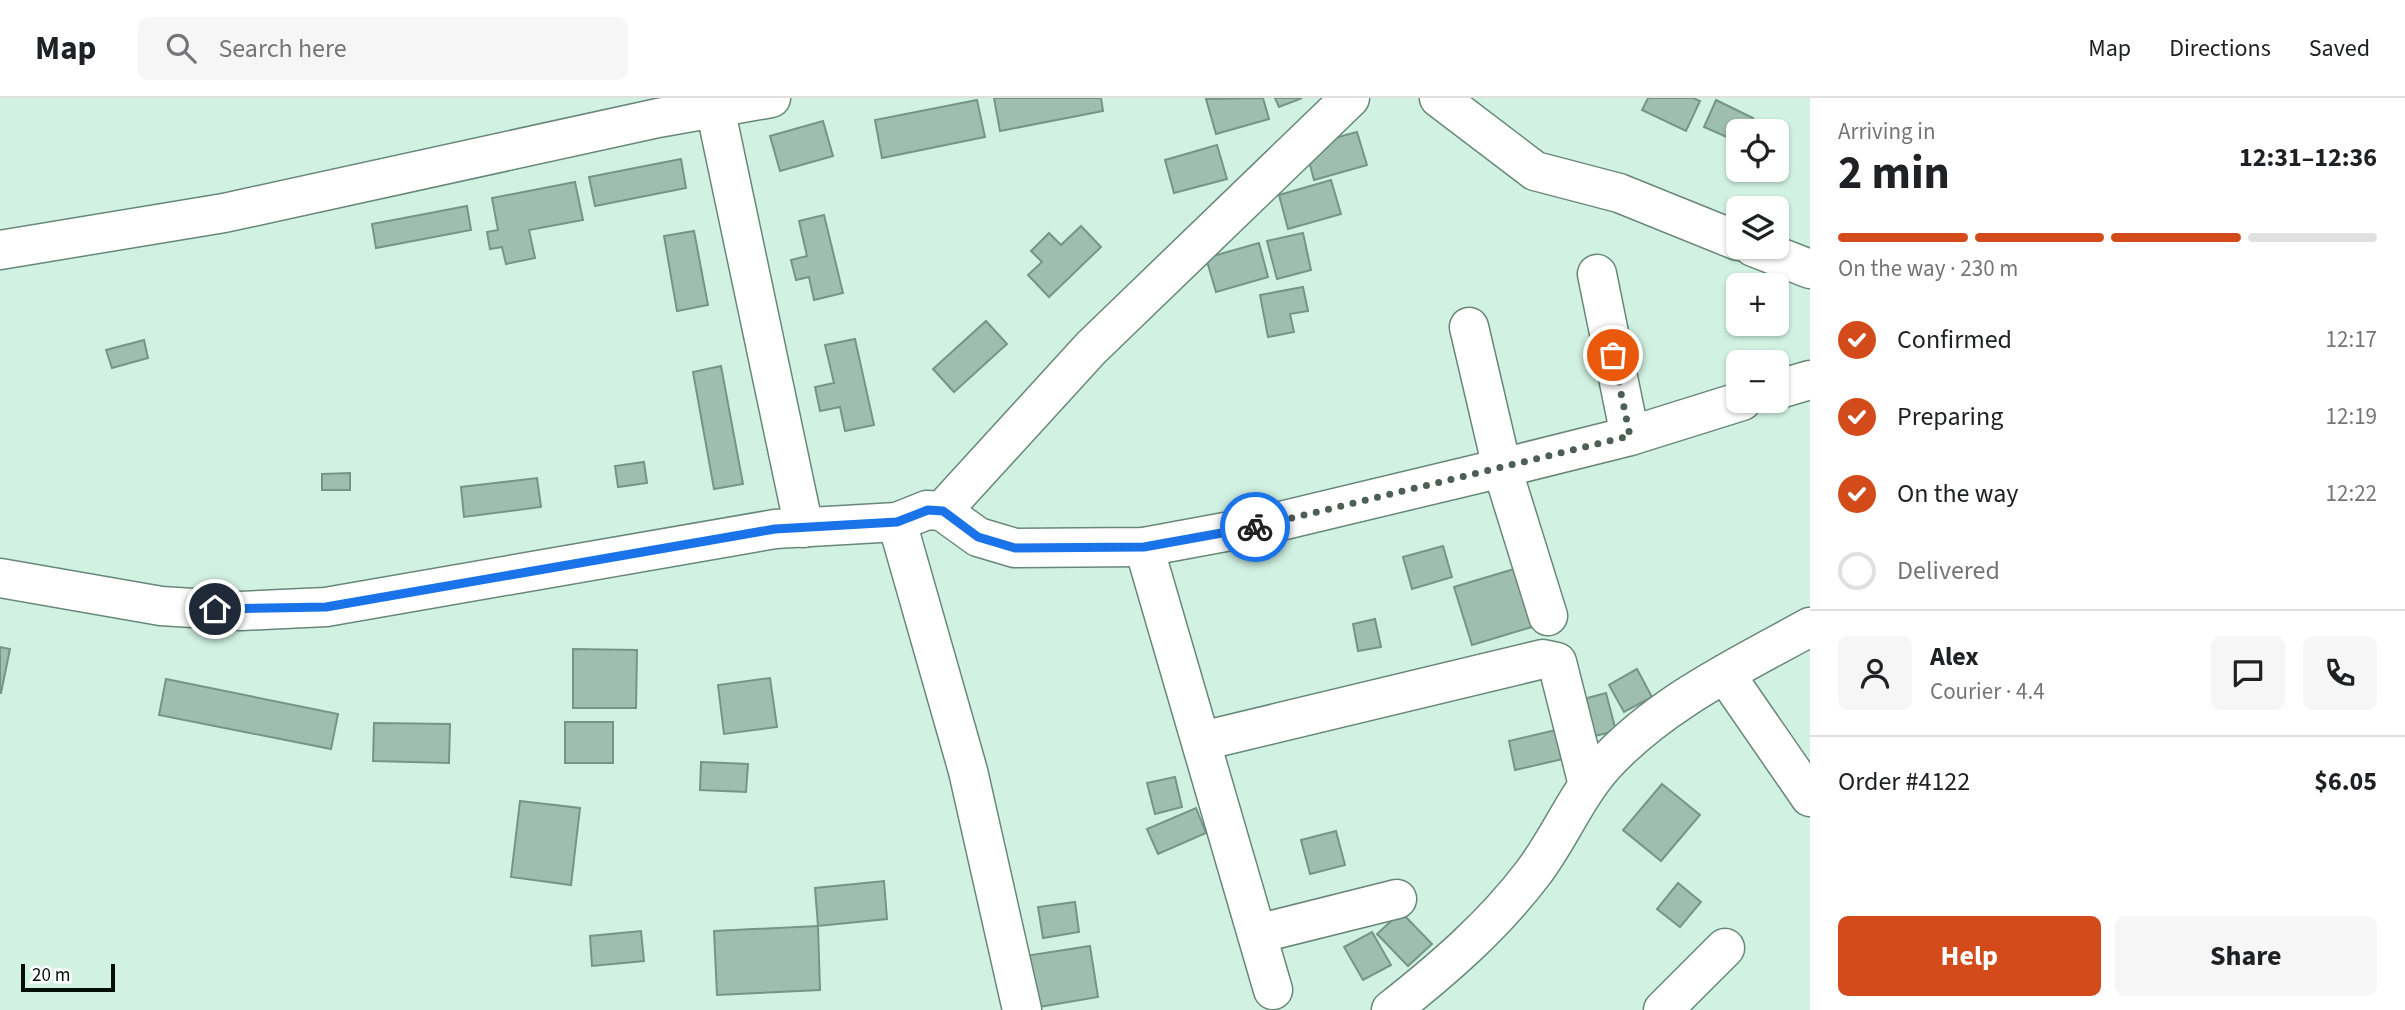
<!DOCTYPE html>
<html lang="en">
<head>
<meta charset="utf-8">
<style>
  body { margin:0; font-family:"Source Sans 3",sans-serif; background:#f6f6f6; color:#202124; height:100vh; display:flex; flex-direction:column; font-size:26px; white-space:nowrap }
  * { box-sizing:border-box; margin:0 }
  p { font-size:23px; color:#757577 }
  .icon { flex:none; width:38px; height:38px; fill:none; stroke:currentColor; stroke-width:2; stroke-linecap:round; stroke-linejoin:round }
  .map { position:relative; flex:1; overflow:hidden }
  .drawer { display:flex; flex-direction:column; background:#fff; width:595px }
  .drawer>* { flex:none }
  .controls { position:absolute; left:1726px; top:21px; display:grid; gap:14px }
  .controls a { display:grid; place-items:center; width:63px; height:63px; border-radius:10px; background:#fff; box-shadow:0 2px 5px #0004; font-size:35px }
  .scale { position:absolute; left:21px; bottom:18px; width:94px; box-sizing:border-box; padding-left:7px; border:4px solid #040e0a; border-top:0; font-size:19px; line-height:24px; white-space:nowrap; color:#040e0a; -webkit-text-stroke:5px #fff; paint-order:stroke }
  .pin { position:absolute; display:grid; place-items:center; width:60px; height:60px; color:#fff; margin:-30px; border:4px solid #fff; border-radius:50%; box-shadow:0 2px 7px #0007 }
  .courier { position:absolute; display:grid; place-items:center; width:70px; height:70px; margin:-35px; border:5px solid #1a73e8; border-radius:50%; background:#fff; color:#222; box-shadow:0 2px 9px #0007 }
  .head em { font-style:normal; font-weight:700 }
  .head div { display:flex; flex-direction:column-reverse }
  .head { display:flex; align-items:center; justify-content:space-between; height:119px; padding:0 28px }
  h1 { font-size:46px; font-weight:700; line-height:52px }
  .bar { display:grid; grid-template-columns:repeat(4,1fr); gap:10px 7px; align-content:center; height:84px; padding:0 28px }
  .bar i { height:9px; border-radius:5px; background:#e0e0e0 }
  .bar .current { background:#d34b1b }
  .bar p { grid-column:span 4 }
  .line { display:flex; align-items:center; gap:18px; padding:0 28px; border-top:2px solid #e0e0e0 }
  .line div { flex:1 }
  .round { display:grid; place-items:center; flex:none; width:74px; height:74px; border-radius:10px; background:#f6f6f6 }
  ol { padding:0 28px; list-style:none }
  li { display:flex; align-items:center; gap:21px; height:77px }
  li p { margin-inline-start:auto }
  li .icon { padding:7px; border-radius:50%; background:#d34b1b; color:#fff; stroke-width:4 }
  li:last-child { color:#757577 }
  li i { width:38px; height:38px; border:4px solid #e0e0e0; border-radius:50% }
  .button { display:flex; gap:14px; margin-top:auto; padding:14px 28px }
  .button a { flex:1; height:80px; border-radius:10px; background:#d34b1b; color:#fff; font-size:28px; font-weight:700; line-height:80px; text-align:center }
  .button a+a { background:#f6f6f6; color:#202124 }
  header { display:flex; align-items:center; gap:42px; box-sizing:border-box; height:98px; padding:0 35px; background:#fff; border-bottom:2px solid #e0e0e0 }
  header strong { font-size:33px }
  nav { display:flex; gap:38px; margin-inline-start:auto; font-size:24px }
  .search { width:490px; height:63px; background:#f6f6f6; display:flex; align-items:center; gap:18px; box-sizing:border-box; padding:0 24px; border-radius:10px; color:#757577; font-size:26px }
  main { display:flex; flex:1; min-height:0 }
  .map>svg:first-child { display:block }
  .building { fill:#9ebeaf; stroke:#769587; stroke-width:2 }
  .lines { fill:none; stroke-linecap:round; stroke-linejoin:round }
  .minor-casing { stroke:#688779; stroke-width:41 }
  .minor { stroke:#fff; stroke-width:38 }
  .done { stroke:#4c5e56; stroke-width:7; stroke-dasharray:0 12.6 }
  .route { stroke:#1a73e8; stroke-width:9 }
</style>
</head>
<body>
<header>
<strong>Map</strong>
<div class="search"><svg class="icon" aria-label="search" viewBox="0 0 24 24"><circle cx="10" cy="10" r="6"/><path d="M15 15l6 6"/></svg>Search here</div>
<nav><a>Map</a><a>Directions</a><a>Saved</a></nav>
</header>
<main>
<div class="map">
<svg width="1810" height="912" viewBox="0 0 1810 912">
  <rect width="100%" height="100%" fill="#d1f2e3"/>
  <g class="building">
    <polygon points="994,0 1101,0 1103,13 1000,33"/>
    <polygon points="1263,0 1269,21 1216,36 1206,1"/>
    <polygon points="1275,0 1302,0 1279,9"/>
    <polygon points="1648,0 1693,0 1700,3 1686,33 1642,12"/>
    <polygon points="977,2 985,39 882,60 875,22"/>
    <polygon points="1716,2 1753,20 1746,33 1738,33 1738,44 1704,29"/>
    <polygon points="823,23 833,58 780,73 770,38"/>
    <polygon points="1357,34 1367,67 1314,82 1305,48"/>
    <polygon points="1217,47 1227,81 1174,95 1165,62"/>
    <polygon points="681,61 686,90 595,108 589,79"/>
    <polygon points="1331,82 1341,116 1288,131 1279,97"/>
    <polygon points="575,84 583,122 529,132 535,160 506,166 502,149 490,151 487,134 498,132 492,100"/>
    <polygon points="467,108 471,132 376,150 372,126"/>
    <polygon points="824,117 843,195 814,202 809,179 796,182 791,162 807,158 799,123"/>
    <polygon points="1081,128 1101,149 1049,199 1028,177 1042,164 1031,153 1049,135 1061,147"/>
    <polygon points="694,133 708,207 677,213 664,138"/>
    <polygon points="1303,135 1311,172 1277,181 1267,143"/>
    <polygon points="1259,145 1268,179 1216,194 1206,160"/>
    <polygon points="1303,189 1308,213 1290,216 1294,234 1268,239 1260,197"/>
    <polygon points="986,223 1007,246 954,294 933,271"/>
    <polygon points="855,241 874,327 845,333 840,309 820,313 815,289 834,285 825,247"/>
    <polygon points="144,242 148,260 112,270 106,252"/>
    <polygon points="721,268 743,386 714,391 693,274"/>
    <polygon points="644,364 647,385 618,389 615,368"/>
    <polygon points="350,375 350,392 322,392 322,376"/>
    <polygon points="537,380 541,409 464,419 461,389"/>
    <polygon points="1443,448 1452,479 1412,491 1403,459"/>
    <polygon points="1514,471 1532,529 1472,547 1454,489"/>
    <polygon points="1375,521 1381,549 1358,553 1353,526"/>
    <polygon points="0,549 10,551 1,595 0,595"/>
    <polygon points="573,551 637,552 636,610 573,610"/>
    <polygon points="1637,571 1652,599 1624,614 1609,587"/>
    <polygon points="770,580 777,629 724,636 718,587"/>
    <polygon points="166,581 338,616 331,651 159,617"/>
    <polygon points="1606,595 1616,633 1586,640 1576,603"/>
    <rect x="565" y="624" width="48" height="41"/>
    <polygon points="374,625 450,626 449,665 373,663"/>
    <polygon points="1556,632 1563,661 1515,672 1509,643"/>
    <polygon points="701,664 748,666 746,694 700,692"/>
    <polygon points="1175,679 1182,709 1155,716 1147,685"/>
    <polygon points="1662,686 1700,717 1661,763 1623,732"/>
    <polygon points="520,703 580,710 571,787 511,779"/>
    <polygon points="1196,710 1206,735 1158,756 1147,731"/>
    <polygon points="1336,733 1345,767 1310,776 1301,742"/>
    <polygon points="884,783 887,821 818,828 815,790"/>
    <polygon points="1678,785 1701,804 1680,829 1657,811"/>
    <polygon points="1075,804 1079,834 1043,840 1038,809"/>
    <polygon points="1401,814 1432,846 1408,868 1377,836"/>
    <polygon points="818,828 820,892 717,897 714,833"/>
    <polygon points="641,833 644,863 592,868 590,838"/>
    <polygon points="1372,834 1391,867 1363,882 1344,849"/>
    <polygon points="1090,848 1098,899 1033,910 1025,858"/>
  </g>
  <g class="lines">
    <defs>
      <g id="minor">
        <polyline points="713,0 804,430"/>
        <polyline points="1439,0 1535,73 1619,95 1738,143"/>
        <polyline points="1753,149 1810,171"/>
        <polyline points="0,152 224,115 658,20 771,0"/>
        <polyline points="1597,176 1630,338"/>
        <polyline points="1469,229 1502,370 1548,518"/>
        <polyline points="1776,292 1810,282"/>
        <polyline points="942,413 978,439 1015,450 1144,449 1268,426 1502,370 1630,338 1742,303"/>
        <polyline points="897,424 968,673 1022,912"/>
        <polyline points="1144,449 1273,892"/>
        <polyline points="0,480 161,508 241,513 326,509 775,431 897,424 927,412 942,413 1091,250 1350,0"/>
        <polyline points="1725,576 1810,699"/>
        <polyline points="1202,643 1543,561 1557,564 1588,687"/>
        <polyline points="1257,836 1397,801"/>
        <path d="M1391,912C1443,871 1493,828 1533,775C1559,741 1575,700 1603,668C1659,606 1737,569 1810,529"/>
        <polyline points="1663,912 1725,850"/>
      </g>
    </defs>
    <use href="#minor" class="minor-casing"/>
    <use href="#minor" class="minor"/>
  </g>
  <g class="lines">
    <polyline class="done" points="1255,429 1630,338 1613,257"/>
    <polyline class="route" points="215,511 326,509 775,431 897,424 928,412 943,413 978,439 1015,450 1144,449 1255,429"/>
  </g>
</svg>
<div class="controls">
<a><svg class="icon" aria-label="locate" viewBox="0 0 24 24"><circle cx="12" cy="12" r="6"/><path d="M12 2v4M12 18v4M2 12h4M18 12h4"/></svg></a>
<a><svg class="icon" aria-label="layers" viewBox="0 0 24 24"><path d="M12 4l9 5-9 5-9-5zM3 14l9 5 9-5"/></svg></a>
<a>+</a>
<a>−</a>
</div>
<div class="scale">20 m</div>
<div class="pin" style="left:1613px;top:257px;background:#ea580c"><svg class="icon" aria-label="bag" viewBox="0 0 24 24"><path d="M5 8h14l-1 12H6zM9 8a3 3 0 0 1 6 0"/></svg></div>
<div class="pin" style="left:215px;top:511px;background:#1f2937"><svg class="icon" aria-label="home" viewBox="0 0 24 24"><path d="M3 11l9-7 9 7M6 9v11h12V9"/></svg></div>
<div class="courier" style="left:1255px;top:429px"><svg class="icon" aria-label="bike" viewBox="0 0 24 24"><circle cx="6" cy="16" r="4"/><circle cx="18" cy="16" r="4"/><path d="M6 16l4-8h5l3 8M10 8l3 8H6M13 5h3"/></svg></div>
</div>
<section class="drawer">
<div class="head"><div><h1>2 min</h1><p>Arriving in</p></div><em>12:31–12:36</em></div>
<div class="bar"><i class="current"></i><i class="current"></i><i class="current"></i><i></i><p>On the way · 230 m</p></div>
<ol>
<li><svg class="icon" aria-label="check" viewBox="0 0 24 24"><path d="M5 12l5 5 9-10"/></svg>Confirmed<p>12:17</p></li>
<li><svg class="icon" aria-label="check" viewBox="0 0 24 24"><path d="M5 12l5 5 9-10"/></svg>Preparing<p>12:19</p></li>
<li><svg class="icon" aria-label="check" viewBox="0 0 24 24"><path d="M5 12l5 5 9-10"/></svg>On the way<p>12:22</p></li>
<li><i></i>Delivered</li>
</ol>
<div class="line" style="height:126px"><a class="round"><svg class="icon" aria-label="person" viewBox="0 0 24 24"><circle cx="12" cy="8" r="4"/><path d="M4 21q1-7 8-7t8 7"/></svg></a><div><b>Alex</b><p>Courier · 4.4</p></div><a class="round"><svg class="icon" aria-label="chat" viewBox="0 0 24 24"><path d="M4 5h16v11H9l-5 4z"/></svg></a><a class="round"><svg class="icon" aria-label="phone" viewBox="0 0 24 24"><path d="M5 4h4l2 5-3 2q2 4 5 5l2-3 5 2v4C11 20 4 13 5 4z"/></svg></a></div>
<div class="line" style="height:91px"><div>Order #4122</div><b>$6.05</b></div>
<div class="button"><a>Help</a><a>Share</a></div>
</section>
</main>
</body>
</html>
